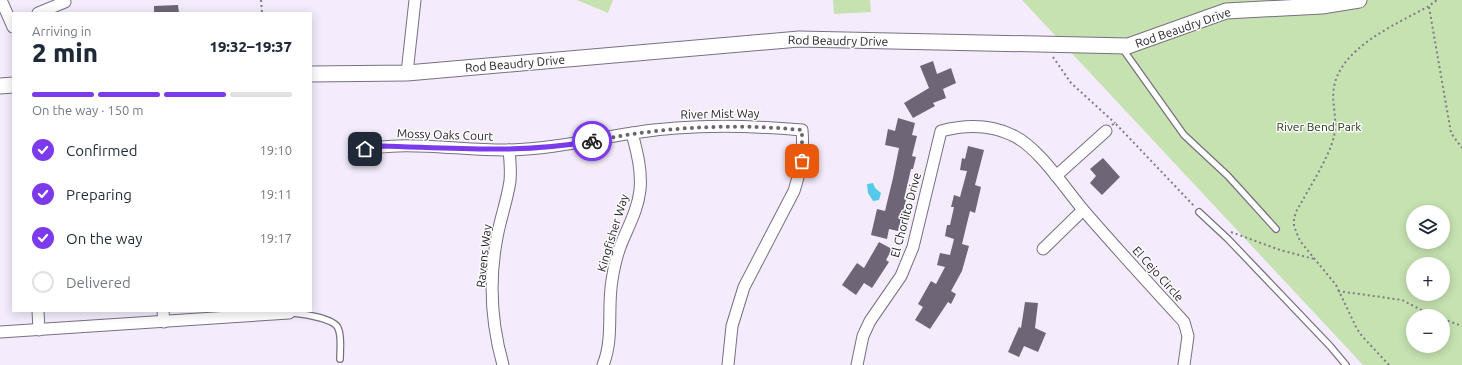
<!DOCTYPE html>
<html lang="en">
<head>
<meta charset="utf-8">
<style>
  body { margin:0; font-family:Ubuntu,sans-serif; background:#f2f2f3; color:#1f2937; height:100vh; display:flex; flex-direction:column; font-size:15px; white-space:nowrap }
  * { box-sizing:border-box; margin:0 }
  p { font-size:13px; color:#747a83 }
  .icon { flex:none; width:22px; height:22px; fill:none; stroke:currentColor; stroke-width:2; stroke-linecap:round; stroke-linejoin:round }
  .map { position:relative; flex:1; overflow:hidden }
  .sheet { position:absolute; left:12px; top:12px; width:300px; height:300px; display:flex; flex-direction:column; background:#fff; border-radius:0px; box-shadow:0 2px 10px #0003 }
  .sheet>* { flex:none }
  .tools { position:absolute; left:1406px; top:205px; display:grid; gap:8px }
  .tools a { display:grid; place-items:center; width:44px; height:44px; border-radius:50%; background:#fff; box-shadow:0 2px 10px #0003; font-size:20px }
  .pin { position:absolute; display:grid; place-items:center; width:34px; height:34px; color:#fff; margin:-17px; border-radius:8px; box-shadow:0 2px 6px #0006 }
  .courier { position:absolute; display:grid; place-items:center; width:40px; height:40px; margin:-20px; border:3px solid #7c3aed; border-radius:50%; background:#fff; color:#222; box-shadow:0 1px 5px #0007 }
  .summary em { font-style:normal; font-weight:800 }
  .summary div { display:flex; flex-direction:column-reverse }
  .summary { display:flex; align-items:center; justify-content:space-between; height:68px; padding:0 20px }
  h1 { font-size:26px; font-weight:800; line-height:30px }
  .bar { display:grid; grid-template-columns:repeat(4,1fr); gap:6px 4px; align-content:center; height:48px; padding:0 20px }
  .bar i { height:5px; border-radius:3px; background:#e0e1e3 }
  .bar .on { background:#7c3aed }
  .bar p { grid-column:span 4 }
  ol { padding:0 20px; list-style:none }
  li { display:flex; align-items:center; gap:12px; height:44px }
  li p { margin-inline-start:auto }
  li .icon { padding:4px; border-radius:50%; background:#7c3aed; color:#fff; stroke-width:4 }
  li:last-child { color:#747a83 }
  li i { width:22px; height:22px; border:2px solid #e0e1e3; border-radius:50% }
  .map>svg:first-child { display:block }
  .green { fill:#c6e2b1; fill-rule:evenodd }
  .water { fill:#54c9ea }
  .building { fill:#6e6677 }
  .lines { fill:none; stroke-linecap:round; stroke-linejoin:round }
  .lane-casing { stroke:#787081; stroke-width:8 }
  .street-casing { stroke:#787081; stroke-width:13 }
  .secondary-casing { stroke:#787081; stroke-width:17 }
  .path { stroke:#807b86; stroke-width:2; stroke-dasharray:2 3; stroke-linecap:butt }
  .lane { stroke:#fff; stroke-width:5.5 }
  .street { stroke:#fff; stroke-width:11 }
  .secondary { stroke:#fff; stroke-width:15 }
  .done { stroke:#6a656f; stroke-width:4; stroke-dasharray:0 7.2 }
  .route { stroke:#7c3aed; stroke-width:5 }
  .labels { text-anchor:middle; stroke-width:3; stroke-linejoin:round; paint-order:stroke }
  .street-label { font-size:12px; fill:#1f1c23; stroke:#fdfdfd }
  .park-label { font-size:12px; fill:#1f3010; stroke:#fdfdfd }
</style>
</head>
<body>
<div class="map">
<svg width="1462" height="365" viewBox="0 0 1462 365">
  <rect width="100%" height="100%" fill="#f4ecfc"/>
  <g class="green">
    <polygon points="577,0 613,0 608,13"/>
    <polygon points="833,0 870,0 871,12 834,14"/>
    <path d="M1022,0H1462V365H1363ZM1413,212H1443V242H1413ZM1413,264H1443V294H1413ZM1413,316H1443V346H1413Z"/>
  </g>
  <polygon class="water" points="873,183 875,188 881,193 879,200 873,201 868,193 867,184"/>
  <g class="building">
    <polygon points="178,5 179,13 154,13 154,6"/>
    <polygon points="933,61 937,74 951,68 956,83 943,89 946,98 933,103 935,106 913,118 904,103 929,88 920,66"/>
    <polygon points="898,118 915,123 912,135 917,136 912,156 916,157 913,169 911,169 904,199 906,200 898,231 889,229 887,239 871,235 877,209 885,211 893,178 899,148 885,145 888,129 895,131"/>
    <polygon points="968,146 984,150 975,185 981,187 975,213 970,211 962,244 969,246 962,271 951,291 956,294 951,304 948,302 930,329 915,320 923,307 918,304 931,281 936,284 945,267 937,265 940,253 950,255 954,239 945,236 947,225 950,225 954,207 951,207 954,195 960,197 967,171 960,170 962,158 965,159"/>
    <polygon points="1103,158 1120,177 1102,195 1090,183 1096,176 1090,169"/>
    <polygon points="879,242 892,249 886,260 889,262 872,288 864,283 856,295 842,285 857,263 864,268"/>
    <polygon points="1025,302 1038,303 1035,328 1046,333 1038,352 1024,346 1019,357 1008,352 1019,327 1021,328"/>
  </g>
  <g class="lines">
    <defs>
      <g id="lane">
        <polyline points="1122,48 1184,135 1228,176 1276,229"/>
        <polyline points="1199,212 1228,239 1330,346 1346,365"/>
        <path d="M289,313C299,313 334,318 338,328C342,336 340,350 340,359"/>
      </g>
      <g id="street">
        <polyline points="1,0 13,27"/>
        <polyline points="38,13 65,2"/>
        <polyline points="407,73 415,0"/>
        <path d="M356,151C405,139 460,151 510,150C552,149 592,139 633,133C689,124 745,125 802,130C804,152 801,170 794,191L744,287L732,326L728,365"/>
        <polyline points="1056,176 1106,131"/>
        <polyline points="1043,249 1083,210"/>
        <polyline points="38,311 39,330"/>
        <polyline points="163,311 164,322"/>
        <polyline points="0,332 289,313 289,311"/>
        <path d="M503,365C492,326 489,283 496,243C499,222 507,202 510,181C511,171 510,160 509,150"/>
        <path d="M603,365C614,338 607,309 612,280C614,267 617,254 622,242C629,225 638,209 640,190C642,171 637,152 632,133"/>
        <path d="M857,365L863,336L870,321L901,276L913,247L941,131C964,125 989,124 1012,135C1039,147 1065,189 1085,212C1117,249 1151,286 1184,322L1188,336L1184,365"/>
      </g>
      <g id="secondary">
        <polyline points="311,74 407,73 799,39 1128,46 1226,11 1322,6 1359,0"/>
        <polyline points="0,86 13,85"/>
      </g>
    </defs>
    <use href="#lane" class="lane-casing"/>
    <use href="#street" class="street-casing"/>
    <use href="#secondary" class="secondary-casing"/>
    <g class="path">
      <polyline points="261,0 262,13"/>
      <polyline points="1429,7 1451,133 1462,148"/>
      <polyline points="1053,57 1071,83 1115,123"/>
      <polyline points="1112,125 1115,123 1195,207"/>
      <polyline points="1231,232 1280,250 1314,259"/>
      <polyline points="1338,291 1402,300 1433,316"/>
      <polyline points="1443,319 1462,326"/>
      <path d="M1389,365L1362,336L1357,329L1336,285L1300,241L1294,226V218L1297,210C1308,190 1330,156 1334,136C1338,119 1331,103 1334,87C1341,47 1397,24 1429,6L1437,0"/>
    </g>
    <use href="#lane" class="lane"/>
    <use href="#street" class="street"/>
    <use href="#secondary" class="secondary"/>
  </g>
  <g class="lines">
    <path class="done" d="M592,141C665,127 727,123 802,130V161"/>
    <path class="route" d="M365,149L382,146C454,148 521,154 592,141"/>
  </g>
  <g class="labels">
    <g class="street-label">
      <text transform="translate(1183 28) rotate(-19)" y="4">Rod Beaudry Drive</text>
      <text transform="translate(838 41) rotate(1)" y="4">Rod Beaudry Drive</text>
      <text transform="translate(515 64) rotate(-5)" y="4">Rod Beaudry Drive</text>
      <text transform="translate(720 114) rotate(-1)" y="4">River Mist Way</text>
      <text transform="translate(445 135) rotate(2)" y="4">Mossy Oaks Court</text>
      <text transform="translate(906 215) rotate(-75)" y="4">El Chorlito Drive</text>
      <text transform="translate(613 233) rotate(-73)" y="4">Kingfisher Way</text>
      <text transform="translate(484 256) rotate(-84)" y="4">Ravens Way</text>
      <text transform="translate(1158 274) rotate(48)" y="4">El Cejo Circle</text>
    </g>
    <g class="park-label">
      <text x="1319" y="131">River Bend Park</text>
    </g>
  </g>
</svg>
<div class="tools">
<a><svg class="icon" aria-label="layers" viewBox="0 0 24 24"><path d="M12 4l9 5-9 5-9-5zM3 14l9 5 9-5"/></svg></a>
<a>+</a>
<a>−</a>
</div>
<div class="pin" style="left:802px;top:161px;background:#ea580c"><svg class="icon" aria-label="bag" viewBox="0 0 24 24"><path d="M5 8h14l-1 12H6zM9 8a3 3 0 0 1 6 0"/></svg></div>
<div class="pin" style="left:365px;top:149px;background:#1f2937"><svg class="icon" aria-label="home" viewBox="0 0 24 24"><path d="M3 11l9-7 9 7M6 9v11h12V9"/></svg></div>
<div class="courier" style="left:592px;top:141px"><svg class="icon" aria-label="bike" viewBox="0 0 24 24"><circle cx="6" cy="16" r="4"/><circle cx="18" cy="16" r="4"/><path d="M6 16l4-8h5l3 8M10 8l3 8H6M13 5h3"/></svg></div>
<section class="sheet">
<div class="summary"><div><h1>2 min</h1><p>Arriving in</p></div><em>19:32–19:37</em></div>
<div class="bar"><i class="on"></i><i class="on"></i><i class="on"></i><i></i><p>On the way · 150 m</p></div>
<ol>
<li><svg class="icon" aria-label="check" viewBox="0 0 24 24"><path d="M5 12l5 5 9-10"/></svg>Confirmed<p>19:10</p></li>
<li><svg class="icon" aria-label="check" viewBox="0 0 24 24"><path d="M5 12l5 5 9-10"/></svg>Preparing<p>19:11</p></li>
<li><svg class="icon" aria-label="check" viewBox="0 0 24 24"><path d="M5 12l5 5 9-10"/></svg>On the way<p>19:17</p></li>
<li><i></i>Delivered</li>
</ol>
</section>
</div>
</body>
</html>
